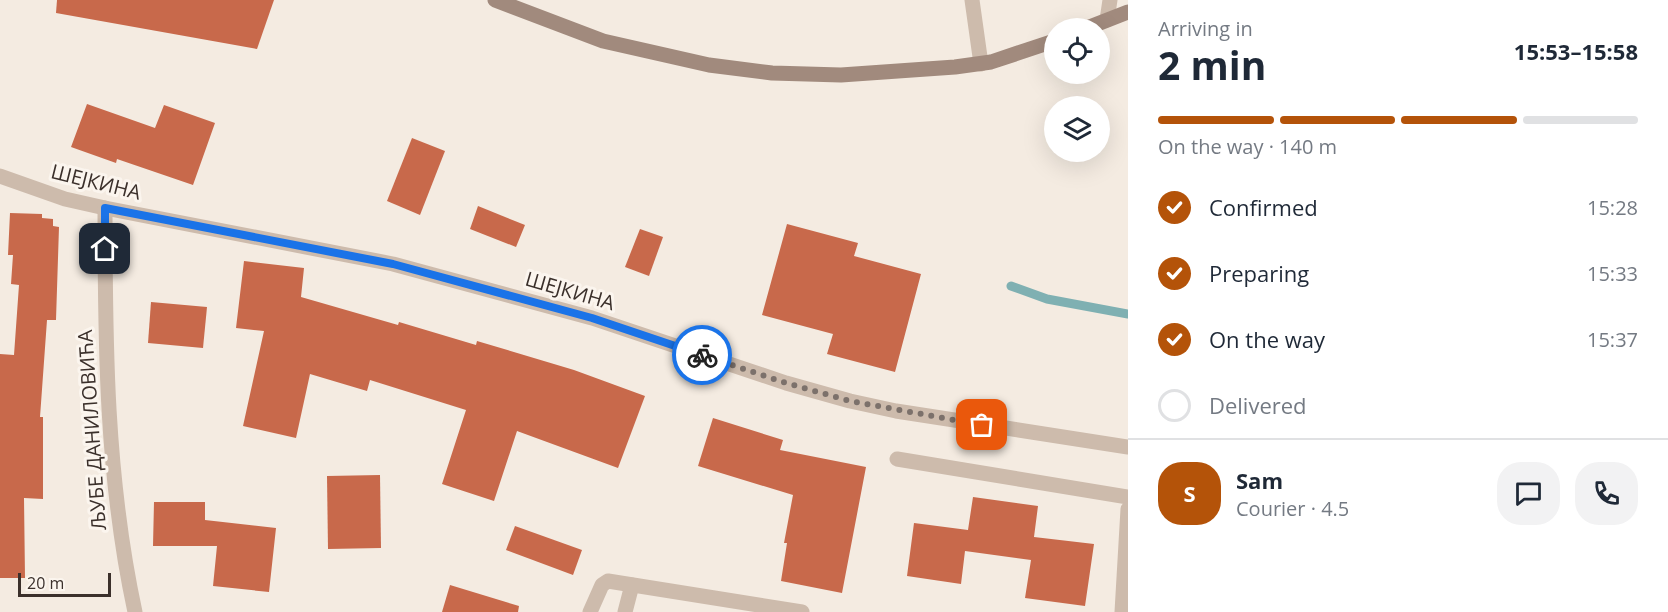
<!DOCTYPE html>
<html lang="en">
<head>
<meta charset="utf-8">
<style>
  body { margin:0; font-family:"Open Sans",sans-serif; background:#f2f2f3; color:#1f2937; height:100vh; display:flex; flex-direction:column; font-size:22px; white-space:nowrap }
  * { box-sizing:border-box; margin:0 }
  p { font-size:20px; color:#747a83 }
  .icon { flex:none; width:33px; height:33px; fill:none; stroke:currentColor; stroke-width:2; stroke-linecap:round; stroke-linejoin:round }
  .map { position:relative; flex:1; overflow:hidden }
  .drawer { display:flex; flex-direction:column; background:#fff; width:540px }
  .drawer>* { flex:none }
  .tools { position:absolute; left:1044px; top:18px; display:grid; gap:12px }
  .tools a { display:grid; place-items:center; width:66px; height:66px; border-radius:50%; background:#fff; box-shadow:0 6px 24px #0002; font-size:30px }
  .scale { position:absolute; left:18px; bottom:15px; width:93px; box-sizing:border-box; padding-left:6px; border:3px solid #3b302b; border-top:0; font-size:16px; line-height:21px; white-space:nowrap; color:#3b302b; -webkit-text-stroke:4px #fbf5ee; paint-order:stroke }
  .pin { position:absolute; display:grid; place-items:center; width:51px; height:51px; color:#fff; margin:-26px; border-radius:12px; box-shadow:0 3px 9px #0006 }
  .courier { position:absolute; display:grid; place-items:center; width:60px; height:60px; margin:-30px; border:4px solid #1a73e8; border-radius:50%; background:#fff; color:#222; box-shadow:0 2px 8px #0007 }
  .summary em { font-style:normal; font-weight:700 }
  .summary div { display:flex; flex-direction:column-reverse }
  .summary { display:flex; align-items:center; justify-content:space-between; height:102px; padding:0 30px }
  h1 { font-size:39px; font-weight:700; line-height:45px }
  .bar { display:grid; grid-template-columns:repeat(4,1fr); gap:9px 6px; align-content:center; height:72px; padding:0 30px }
  .bar i { height:8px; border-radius:4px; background:#e0e1e3 }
  .bar .selected { background:#b45309 }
  .bar p { grid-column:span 4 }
  .line { display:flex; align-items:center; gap:15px; padding:0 30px; border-top:2px solid #e0e1e3 }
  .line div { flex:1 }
  .round { display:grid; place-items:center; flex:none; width:63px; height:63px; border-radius:24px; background:#f2f2f3 }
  ol { padding:0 30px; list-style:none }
  li { display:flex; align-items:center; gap:18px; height:66px }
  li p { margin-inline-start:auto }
  li .icon { padding:6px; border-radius:50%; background:#b45309; color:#fff; stroke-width:4 }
  li:last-child { color:#747a83 }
  li i { width:33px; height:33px; border:3px solid #e0e1e3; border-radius:50% }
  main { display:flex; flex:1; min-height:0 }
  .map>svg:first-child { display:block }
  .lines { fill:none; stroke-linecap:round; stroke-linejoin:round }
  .stream { stroke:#7fb0b2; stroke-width:9 }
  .building { fill:#c8694b }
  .lane { stroke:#cdbbac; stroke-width:15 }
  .street { stroke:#cdbbac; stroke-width:15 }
  .secondary { stroke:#a18a7d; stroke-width:15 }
  .done { stroke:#7c716b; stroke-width:6; stroke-dasharray:0 10.8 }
  .route { stroke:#1a73e8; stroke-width:8 }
  .labels { text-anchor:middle; stroke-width:6; stroke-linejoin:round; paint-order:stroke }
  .street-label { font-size:20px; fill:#3b302b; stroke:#fbf5ee }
</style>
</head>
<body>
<main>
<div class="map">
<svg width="1128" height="612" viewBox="0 0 1128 612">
  <rect width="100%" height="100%" fill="#f4ebe1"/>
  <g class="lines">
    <polyline class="stream" points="1011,286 1047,299 1128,314"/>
  </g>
  <g class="building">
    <polygon points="57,0 274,0 257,49 56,13"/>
    <polygon points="87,104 155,128 164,105 215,123 193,185 117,159 116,163 71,147"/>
    <polygon points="412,138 445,151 420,215 387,201"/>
    <polygon points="478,206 525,225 516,247 470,229"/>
    <polygon points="10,213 42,214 42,218 53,219 53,226 59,227 56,320 47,320 40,417 43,417 43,499 24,498 25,578 0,578 0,354 14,355 19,285 11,284 13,255 8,255"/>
    <polygon points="787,224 858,243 854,256 921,274 895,372 827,354 833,334 762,315"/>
    <polygon points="640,229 663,237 649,276 625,267"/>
    <polygon points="244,261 304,268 301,297 398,325 399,322 476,345 477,341 574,370 645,396 618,468 517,431 494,501 442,484 466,410 370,380 367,391 310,374 296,438 243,426 264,331 236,328"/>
    <polygon points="151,302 207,307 203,348 148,343"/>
    <polygon points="713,418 783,440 780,450 866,467 842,593 781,581 787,543 784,543 793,495 698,466"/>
    <polygon points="380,475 381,548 328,549 327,476"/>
    <polygon points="973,497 1038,506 1034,537 1094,544 1085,606 1025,598 1031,560 965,551 961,584 907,576 914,523 968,530"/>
    <polygon points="154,502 205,502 205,520 276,528 269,592 213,586 217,546 153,546"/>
    <polygon points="515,526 582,550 573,575 506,550"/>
    <polygon points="450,585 519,606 518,612 442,612"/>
  </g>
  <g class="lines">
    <g class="lane">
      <polyline points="972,0 981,64"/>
      <polyline points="1107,20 1110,0"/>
      <polyline points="897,459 1128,497"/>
      <polyline points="625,612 632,585"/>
    </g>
    <g class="street">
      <polyline points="0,176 65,199 105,208 393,264 592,318 786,383 850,401 896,411 1128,447"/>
      <path d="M105,208C105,345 106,478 135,612"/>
      <polyline points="590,612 602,585 608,581 802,612"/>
      <polyline points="1122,612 1128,509"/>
    </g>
    <g class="secondary">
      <polyline points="495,0 603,41 709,65 772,73 841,75 955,67 991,62 1054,41"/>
      <polyline points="1087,28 1128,12"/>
    </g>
  </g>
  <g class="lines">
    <polyline class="done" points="702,355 786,383 850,401 982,425"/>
    <polyline class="route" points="105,249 105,208 393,264 592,318 702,355"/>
  </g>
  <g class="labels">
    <g class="street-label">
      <text transform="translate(96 182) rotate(14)" y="7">ШЕЈКИНА</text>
      <text transform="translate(570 291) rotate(16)" y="7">ШЕЈКИНА</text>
      <text transform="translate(92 430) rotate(-94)" y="7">ЉУБЕ ДАНИЛОВИЋА</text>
    </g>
  </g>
</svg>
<div class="tools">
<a><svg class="icon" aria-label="locate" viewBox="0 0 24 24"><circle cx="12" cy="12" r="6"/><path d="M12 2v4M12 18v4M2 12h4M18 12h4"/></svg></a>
<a><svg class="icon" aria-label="layers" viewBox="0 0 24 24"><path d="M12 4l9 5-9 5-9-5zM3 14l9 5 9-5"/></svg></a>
</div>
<div class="scale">20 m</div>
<div class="pin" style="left:982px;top:425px;background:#ea580c"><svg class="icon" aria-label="bag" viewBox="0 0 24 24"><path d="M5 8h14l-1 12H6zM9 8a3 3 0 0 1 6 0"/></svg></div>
<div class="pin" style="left:105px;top:249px;background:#1f2937"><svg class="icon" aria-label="home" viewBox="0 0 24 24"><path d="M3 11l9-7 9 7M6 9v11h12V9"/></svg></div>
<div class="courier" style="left:702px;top:355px"><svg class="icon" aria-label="bike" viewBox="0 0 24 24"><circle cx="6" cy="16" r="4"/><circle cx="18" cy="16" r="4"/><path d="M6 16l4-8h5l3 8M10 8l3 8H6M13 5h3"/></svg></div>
</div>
<section class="drawer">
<div class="summary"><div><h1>2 min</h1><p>Arriving in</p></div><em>15:53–15:58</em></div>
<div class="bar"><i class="selected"></i><i class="selected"></i><i class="selected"></i><i></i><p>On the way · 140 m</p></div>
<ol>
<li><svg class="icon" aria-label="check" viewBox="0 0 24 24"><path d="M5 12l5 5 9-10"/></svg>Confirmed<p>15:28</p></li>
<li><svg class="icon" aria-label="check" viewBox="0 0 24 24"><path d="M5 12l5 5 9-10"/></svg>Preparing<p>15:33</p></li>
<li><svg class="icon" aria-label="check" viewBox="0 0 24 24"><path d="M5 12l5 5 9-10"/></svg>On the way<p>15:37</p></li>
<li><i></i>Delivered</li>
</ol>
<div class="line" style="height:108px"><b class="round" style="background:#b45309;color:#fff">S</b><div><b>Sam</b><p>Courier · 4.5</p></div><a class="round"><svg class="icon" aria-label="chat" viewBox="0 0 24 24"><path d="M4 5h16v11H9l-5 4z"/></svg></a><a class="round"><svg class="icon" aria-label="phone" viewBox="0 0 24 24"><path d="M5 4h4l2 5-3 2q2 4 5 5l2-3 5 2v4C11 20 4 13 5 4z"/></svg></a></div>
</section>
</main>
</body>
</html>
